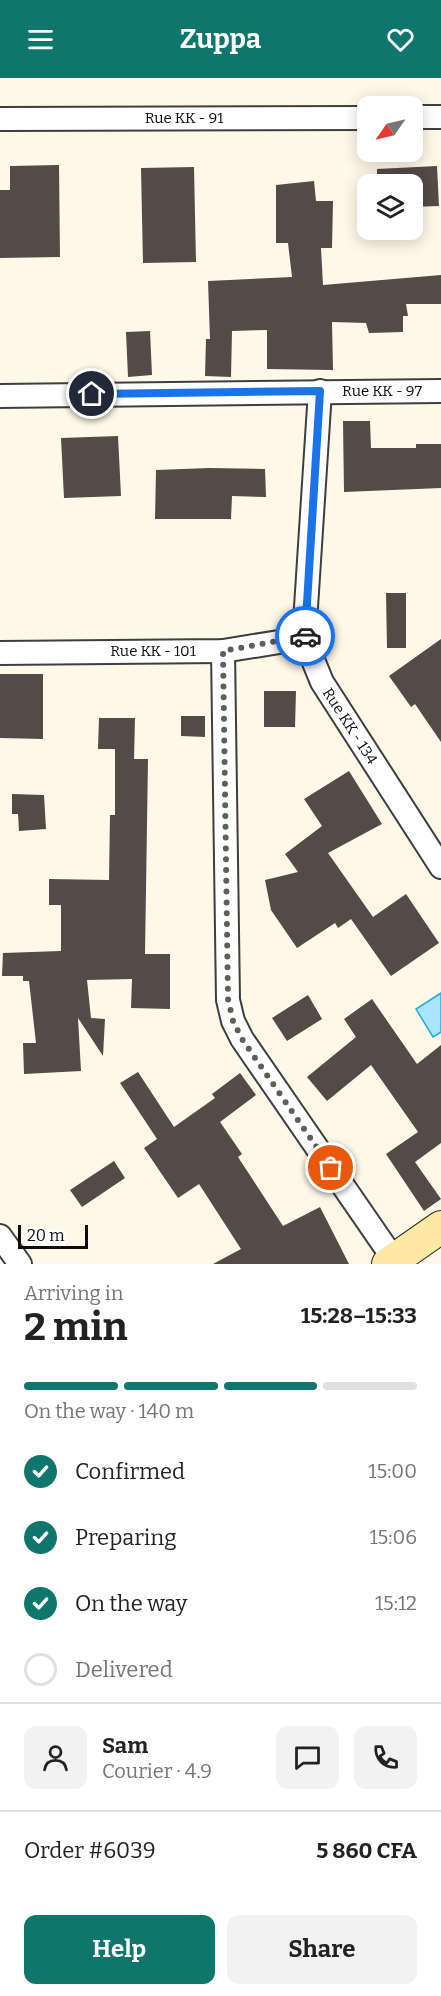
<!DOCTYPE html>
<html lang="en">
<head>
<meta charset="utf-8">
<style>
  body { margin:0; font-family:Bitter,serif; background:#f2f2f2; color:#222; height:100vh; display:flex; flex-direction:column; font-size:22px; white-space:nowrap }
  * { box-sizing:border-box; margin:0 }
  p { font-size:20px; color:#767676 }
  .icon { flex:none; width:33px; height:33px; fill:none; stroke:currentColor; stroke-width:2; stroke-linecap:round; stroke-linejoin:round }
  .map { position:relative; height:1186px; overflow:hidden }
  .details { display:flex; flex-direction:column; background:#fff; flex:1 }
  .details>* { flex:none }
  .needle { width:39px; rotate:236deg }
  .fabs { position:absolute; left:357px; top:18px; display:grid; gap:12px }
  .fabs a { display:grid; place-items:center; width:66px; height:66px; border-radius:12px; background:#fff; box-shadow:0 3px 15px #0003; font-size:30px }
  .scale { position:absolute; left:18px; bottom:15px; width:70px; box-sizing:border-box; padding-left:6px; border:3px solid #0b0b0b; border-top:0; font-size:16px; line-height:21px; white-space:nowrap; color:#0b0b0b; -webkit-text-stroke:4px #fff; paint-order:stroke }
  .pin { position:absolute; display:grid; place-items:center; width:51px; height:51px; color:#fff; margin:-26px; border:3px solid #fff; border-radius:50%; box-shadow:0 2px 6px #0007 }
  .courier { position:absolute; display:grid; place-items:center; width:60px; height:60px; margin:-30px; border:4px solid #1a73e8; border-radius:50%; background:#fff; color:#222; box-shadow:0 2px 8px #0007 }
  .head em { font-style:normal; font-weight:700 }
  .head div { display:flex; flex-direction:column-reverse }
  .head { display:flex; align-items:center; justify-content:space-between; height:102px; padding:0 24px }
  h1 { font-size:39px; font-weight:700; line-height:45px }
  .bar { display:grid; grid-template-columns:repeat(4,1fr); gap:9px 6px; align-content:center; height:72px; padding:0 24px }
  .bar i { height:8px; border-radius:4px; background:#e0e0e0 }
  .bar .on { background:#0f766e }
  .bar p { grid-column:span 4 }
  .line { display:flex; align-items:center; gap:15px; padding:0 24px; border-top:2px solid #e0e0e0 }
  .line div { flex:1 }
  .round { display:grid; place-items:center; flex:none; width:63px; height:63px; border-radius:12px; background:#f2f2f2 }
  ol { padding:0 24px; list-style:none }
  li { display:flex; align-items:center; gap:18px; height:66px }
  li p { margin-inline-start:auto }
  li .icon { padding:6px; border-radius:50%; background:#0f766e; color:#fff; stroke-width:4 }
  li:last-child { color:#767676 }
  li i { width:33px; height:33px; border:3px solid #e0e0e0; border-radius:50% }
  .button { display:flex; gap:12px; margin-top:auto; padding:12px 24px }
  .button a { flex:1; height:69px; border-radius:12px; background:#0f766e; color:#fff; font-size:24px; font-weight:700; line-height:69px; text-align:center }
  .button a+a { background:#f2f2f2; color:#222 }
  header { display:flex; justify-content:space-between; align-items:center; height:78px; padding:0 24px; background:#0f766e; color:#fff; font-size:27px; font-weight:700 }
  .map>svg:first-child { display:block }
  .water { fill:#a9e6fb; stroke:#2ba8d7; stroke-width:1.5 }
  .building { fill:#544a47 }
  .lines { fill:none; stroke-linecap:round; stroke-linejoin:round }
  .street-casing { stroke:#3e3e3e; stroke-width:26 }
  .secondary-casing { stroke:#2d2d2d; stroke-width:34 }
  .street { stroke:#fff; stroke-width:22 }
  .secondary { stroke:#ffe9a4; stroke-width:32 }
  .done { stroke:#605e59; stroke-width:6; stroke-dasharray:0 10.8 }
  .route { stroke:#1a73e8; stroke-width:8 }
  .labels { text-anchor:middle; stroke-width:6; stroke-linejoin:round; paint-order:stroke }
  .street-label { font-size:15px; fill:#0b0b0b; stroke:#fff }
</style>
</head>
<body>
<header><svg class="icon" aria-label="menu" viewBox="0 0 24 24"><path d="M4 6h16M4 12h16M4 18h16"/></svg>Zuppa<svg class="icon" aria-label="heart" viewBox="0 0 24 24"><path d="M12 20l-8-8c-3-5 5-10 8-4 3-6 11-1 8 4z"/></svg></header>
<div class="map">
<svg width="441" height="1186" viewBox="0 0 441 1186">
  <rect width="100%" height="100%" fill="#fff8e9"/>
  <polygon class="water" points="441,915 441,954 433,959 416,931"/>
  <g class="building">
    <polygon points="59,87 60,179 0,180 0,112 10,112 10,88"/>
    <polygon points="437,88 439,128 412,129 412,106 377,106 377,91"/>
    <polygon points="194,89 196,184 143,185 141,90"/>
    <polygon points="314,103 316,123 333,123 332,170 321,170 323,207 441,197 441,226 406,226 408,238 403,238 403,254 369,255 366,245 332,244 333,292 267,291 267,252 232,253 231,299 205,298 206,261 210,261 208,203 292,199 288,165 276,165 276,107"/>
    <polygon points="150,253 152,297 128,299 126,254"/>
    <polygon points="343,343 370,343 371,370 416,370 416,366 441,366 441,410 344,414"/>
    <polygon points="118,358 121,418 64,420 61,360"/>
    <polygon points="209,390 265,391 266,419 232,418 231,441 155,441 156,392"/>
    <polygon points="386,515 406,515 406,570 387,570"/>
    <polygon points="441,561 441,664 415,626 411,629 389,598"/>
    <polygon points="0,596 43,596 43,661 0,660"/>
    <polygon points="264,613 296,613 295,649 264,649"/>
    <polygon points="181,638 205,638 205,659 181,658"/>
    <polygon points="99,640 135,640 134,681 148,681 145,876 170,876 170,931 131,930 132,901 87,902 91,940 105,941 103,978 78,940 81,993 24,996 23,965 36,965 29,903 23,903 23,898 2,898 3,875 61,873 61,827 49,827 49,801 109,802 110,737 115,737 115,671 98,671"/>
    <polygon points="349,693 382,746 328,775 373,839 406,816 439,865 391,898 351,841 338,850 335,845 297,870 271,832 265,802 298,794 285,776 322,748 304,721"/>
    <polygon points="12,716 44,717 46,751 19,753 18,736 12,736"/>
    <polygon points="308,917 322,941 287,963 272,940"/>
    <polygon points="372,921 417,986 441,967 441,1065 415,1084 441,1121 424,1133 386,1076 418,1054 371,987 327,1023 307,999 356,959 344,941"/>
    <polygon points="138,994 174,1049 215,1020 212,1016 240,995 256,1017 220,1044 242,1076 238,1079 283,1148 320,1129 349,1186 213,1186 241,1171 199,1106 178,1120 144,1070 157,1061 120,1005"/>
    <polygon points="114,1083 125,1100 82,1129 70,1112"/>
  </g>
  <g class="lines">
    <defs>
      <g id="street">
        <polyline points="412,39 441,39"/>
        <polyline points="0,41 368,40"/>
        <polyline points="320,313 304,560 322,604 441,789"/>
        <polyline points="0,318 441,313"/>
        <polyline points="223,573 228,922 233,943 242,961 397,1186"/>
        <polyline points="0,575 223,573 304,560"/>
        <polyline points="0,1158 20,1186"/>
      </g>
      <polyline id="secondary" points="388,1186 441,1149"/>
    </defs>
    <use href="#street" class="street-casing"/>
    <use href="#secondary" class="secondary-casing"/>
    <use href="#street" class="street"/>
    <use href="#secondary" class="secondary"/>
  </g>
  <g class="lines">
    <polyline class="done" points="305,558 223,573 228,921 233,943 242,961 331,1090"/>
    <polyline class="route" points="92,316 320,313 305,558"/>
  </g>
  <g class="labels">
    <g class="street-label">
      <text x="184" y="45">Rue KK - 91</text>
      <text x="382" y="318">Rue KK - 97</text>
      <text x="153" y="578">Rue KK - 101</text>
      <text transform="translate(350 648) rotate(57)" y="5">Rue KK - 134</text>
    </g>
  </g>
</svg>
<div class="fabs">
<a><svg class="needle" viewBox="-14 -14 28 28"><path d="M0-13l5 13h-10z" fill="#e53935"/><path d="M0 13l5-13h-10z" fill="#767676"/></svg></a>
<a><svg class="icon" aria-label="layers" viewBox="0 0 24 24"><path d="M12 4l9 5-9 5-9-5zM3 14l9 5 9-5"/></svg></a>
</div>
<div class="scale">20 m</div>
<div class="pin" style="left:331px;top:1090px;background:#ea580c"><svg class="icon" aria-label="bag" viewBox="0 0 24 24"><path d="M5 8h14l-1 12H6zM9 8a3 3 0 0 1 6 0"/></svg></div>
<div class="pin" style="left:92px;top:316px;background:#1f2937"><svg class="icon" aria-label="home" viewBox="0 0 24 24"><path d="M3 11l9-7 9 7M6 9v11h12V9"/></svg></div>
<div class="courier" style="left:305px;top:558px"><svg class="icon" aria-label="car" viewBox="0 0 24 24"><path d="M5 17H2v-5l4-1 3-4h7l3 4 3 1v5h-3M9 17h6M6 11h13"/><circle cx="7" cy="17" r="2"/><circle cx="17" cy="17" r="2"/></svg></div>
</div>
<section class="details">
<div class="head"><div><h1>2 min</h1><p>Arriving in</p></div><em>15:28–15:33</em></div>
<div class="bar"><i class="on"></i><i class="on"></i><i class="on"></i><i></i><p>On the way · 140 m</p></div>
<ol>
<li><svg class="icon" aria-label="check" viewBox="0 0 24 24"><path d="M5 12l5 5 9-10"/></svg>Confirmed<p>15:00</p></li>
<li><svg class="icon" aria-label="check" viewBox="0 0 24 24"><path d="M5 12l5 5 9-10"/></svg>Preparing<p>15:06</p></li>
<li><svg class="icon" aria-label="check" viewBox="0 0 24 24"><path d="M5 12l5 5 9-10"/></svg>On the way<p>15:12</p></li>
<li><i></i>Delivered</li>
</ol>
<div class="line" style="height:108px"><a class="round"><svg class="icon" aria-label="person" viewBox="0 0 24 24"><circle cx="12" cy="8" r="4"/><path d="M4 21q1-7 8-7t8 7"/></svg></a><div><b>Sam</b><p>Courier · 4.9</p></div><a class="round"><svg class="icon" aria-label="chat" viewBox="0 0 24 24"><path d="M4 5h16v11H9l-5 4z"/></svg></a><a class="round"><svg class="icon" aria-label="phone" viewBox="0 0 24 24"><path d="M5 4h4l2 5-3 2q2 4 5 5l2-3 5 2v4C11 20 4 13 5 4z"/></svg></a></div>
<div class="line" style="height:78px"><div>Order #6039</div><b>5 860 CFA</b></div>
<div class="button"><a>Help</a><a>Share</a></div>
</section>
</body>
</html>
